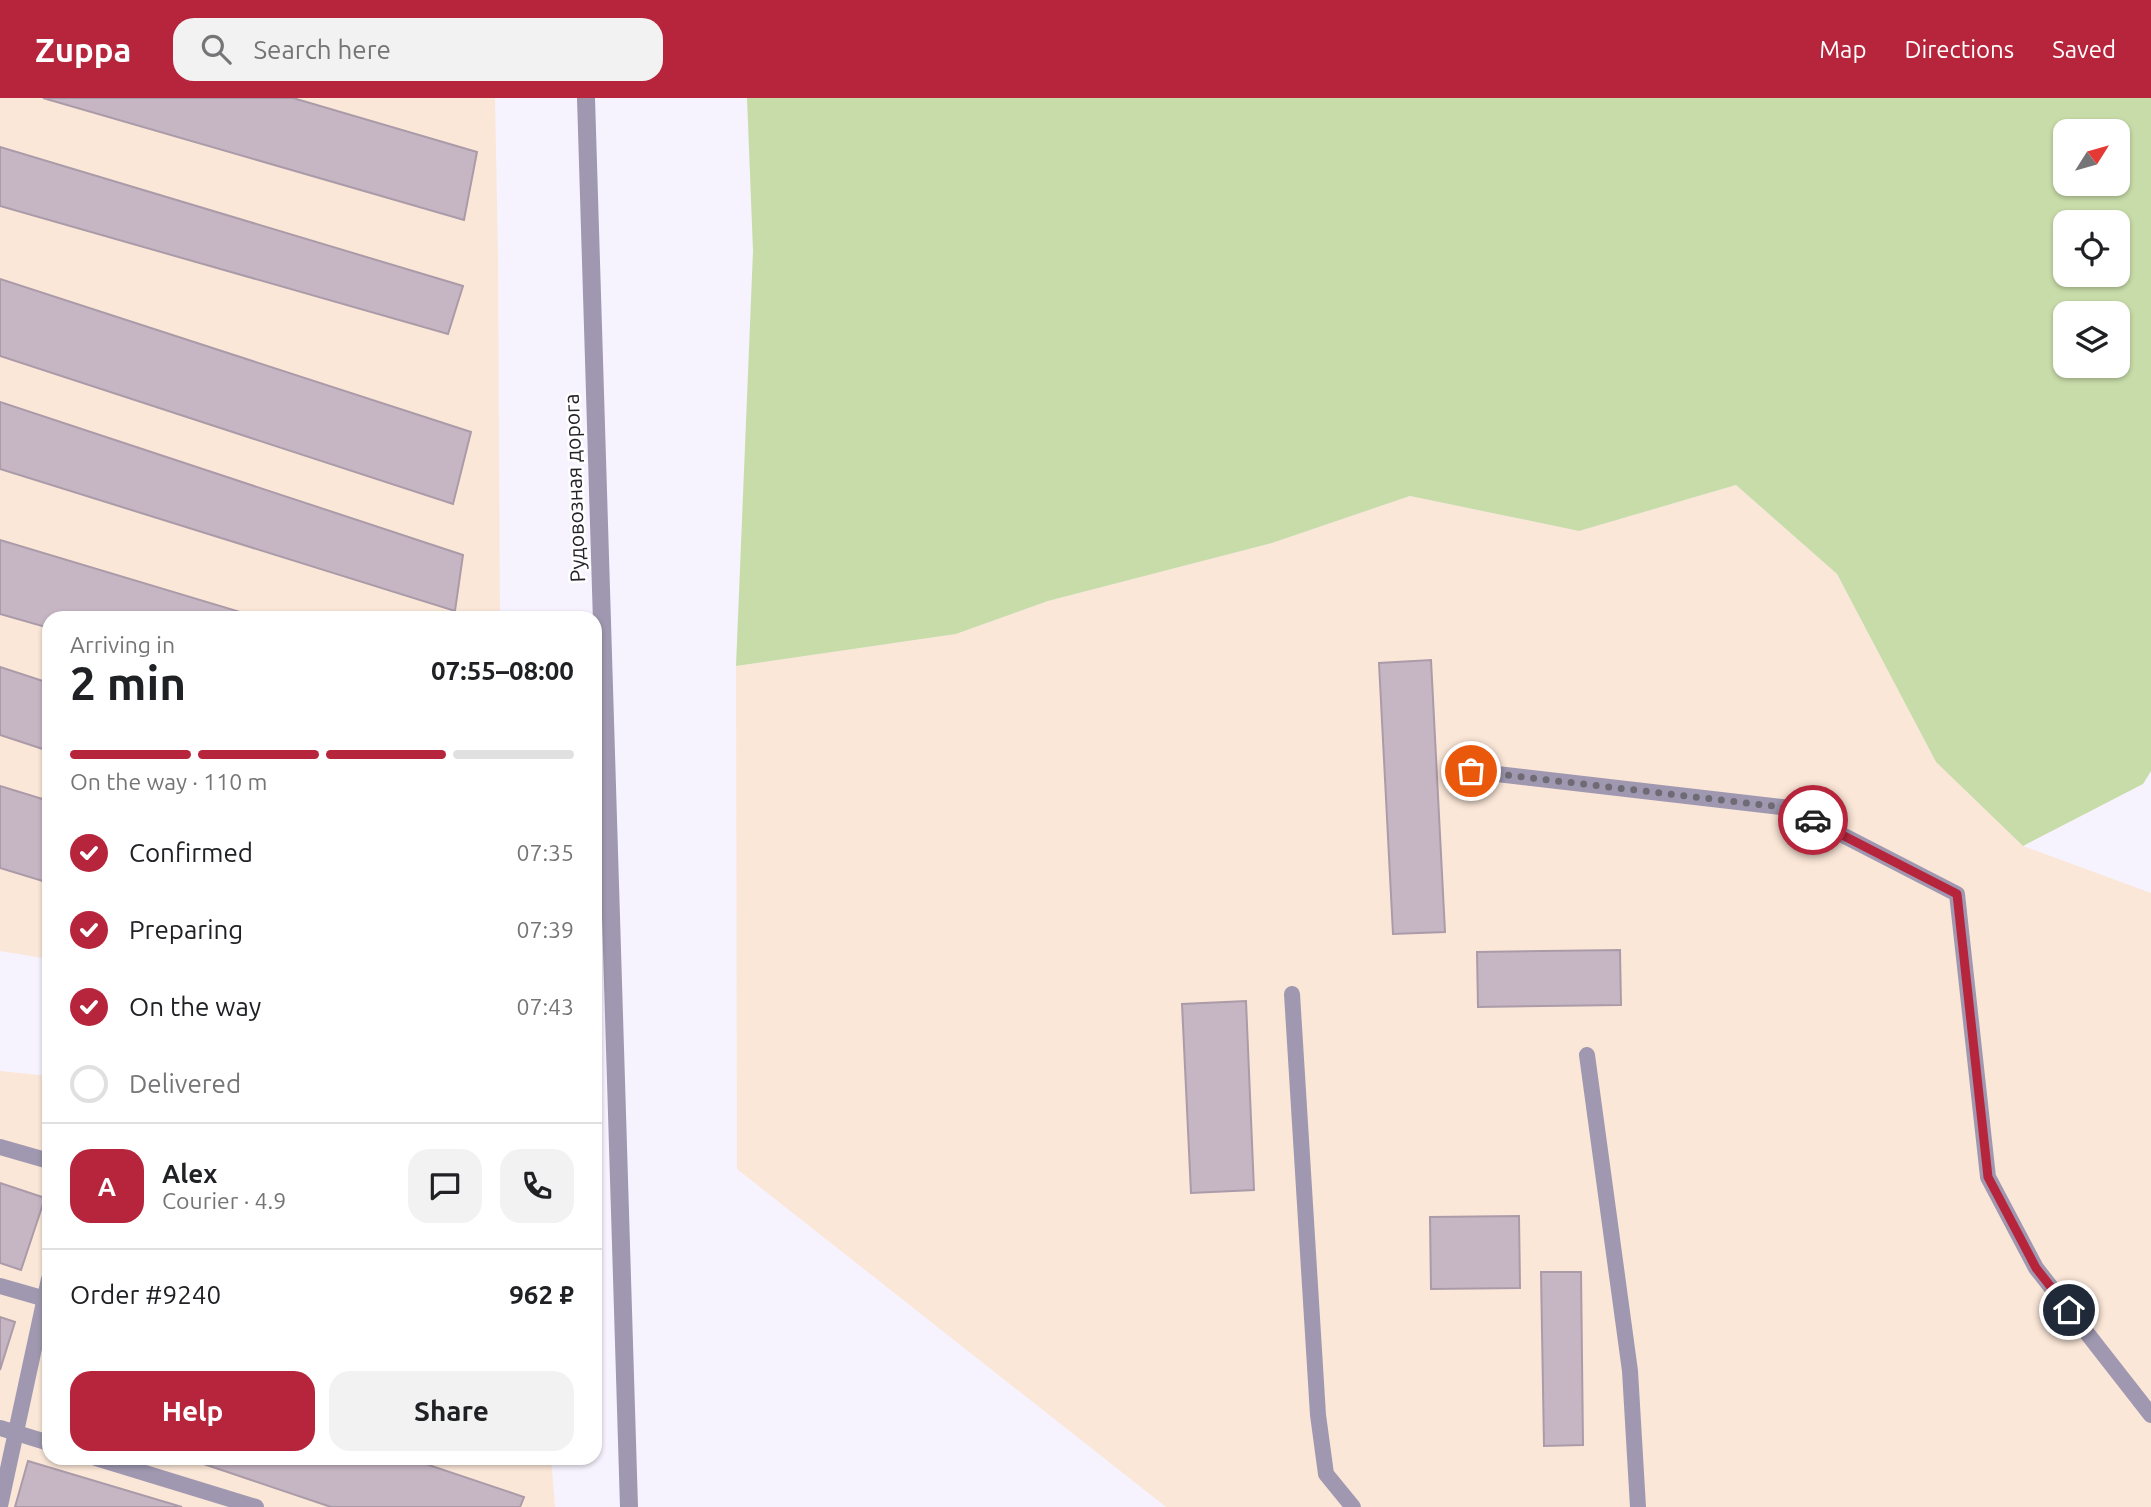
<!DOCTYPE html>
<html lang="en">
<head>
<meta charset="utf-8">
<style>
  body { margin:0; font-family:Ubuntu,sans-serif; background:#f2f2f2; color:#202124; height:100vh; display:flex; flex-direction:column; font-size:26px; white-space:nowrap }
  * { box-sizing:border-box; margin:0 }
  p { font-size:23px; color:#757577 }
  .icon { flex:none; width:38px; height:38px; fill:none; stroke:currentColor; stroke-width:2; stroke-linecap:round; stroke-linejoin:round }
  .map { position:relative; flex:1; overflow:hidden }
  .panel { position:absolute; left:42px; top:513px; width:560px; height:854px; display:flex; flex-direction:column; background:#fff; border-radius:21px; box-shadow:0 2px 5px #0004 }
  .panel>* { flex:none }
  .needle { width:46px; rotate:53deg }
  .buttons { position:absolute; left:2053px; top:21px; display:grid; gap:14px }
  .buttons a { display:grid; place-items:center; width:77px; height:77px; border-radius:14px; background:#fff; box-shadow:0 2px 5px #0004; font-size:35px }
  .pin { position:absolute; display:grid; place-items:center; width:60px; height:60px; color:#fff; margin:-30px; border:4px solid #fff; border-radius:50%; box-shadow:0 2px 7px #0007 }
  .courier { position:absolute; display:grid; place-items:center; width:70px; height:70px; margin:-35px; border:5px solid #b7253d; border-radius:50%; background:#fff; color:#222; box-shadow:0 2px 9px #0007 }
  .summary em { font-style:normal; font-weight:700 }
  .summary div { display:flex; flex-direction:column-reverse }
  .summary { display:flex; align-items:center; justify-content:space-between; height:119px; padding:0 28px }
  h1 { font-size:46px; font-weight:700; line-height:52px }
  .bar { display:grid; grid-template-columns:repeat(4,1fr); gap:10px 7px; align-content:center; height:84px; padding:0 28px }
  .bar i { height:9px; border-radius:5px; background:#e0e0e0 }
  .bar .active { background:#b7253d }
  .bar p { grid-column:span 4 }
  .line { display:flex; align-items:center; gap:18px; padding:0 28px; border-top:2px solid #e0e0e0 }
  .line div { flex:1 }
  .round { display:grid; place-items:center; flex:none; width:74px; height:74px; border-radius:21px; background:#f2f2f2 }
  ol { padding:0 28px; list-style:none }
  li { display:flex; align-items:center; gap:21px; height:77px }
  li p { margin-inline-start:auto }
  li .icon { padding:7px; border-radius:50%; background:#b7253d; color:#fff; stroke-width:4 }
  li:last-child { color:#757577 }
  li i { width:38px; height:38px; border:4px solid #e0e0e0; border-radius:50% }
  .primary-button { display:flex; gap:14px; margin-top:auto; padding:14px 28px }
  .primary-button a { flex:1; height:80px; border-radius:21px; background:#b7253d; color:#fff; font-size:28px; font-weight:700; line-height:80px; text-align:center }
  .primary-button a+a { background:#f2f2f2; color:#202124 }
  header { display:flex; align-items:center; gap:42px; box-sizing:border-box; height:98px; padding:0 35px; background:#b7253d; color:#fff }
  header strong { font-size:33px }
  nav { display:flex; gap:38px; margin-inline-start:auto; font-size:24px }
  .search { width:490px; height:63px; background:#f2f2f2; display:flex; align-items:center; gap:18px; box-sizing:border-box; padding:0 24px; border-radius:21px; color:#757577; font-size:26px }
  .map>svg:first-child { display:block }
  .industrial { fill:#fbe7d8 }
  .green { fill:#c8dca9; fill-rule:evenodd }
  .building { fill:#c6b6c4; stroke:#ab9ba9; stroke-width:2 }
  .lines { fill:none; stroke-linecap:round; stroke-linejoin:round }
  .service { stroke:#9f98b0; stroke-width:16 }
  .minor { stroke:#9f98b0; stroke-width:18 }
  .done { stroke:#6e6b74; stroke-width:7; stroke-dasharray:0 12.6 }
  .route { stroke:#b7253d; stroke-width:9 }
  .labels { text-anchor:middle; stroke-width:5; stroke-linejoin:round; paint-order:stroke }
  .street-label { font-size:21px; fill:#242229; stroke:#fff }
</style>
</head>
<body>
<header>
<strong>Zuppa</strong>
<div class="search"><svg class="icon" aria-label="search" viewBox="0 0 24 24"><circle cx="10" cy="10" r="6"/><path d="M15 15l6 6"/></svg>Search here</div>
<nav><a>Map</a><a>Directions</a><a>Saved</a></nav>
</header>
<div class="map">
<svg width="2151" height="1409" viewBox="0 0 2151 1409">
  <rect width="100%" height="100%" fill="#f6f3fe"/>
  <g class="industrial">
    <polygon points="0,0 495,0 498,155 500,520 49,520 49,861 0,853"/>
    <polygon points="1736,387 1837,476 1936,664 2023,748 2151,795 2151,1409 1166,1409 737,1071 736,568 956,536 1048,503 1272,445 1410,398 1579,433"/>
    <polygon points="0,973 49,978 49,1360 551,1360 555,1409 0,1409"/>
  </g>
  <path class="green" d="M747,0H2151V673L2143,686L2023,748L1936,664L1837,476L1736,387L1579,433L1410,398L1272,445L1048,503L956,536L736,568L753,153ZM2065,33H2118V86H2065ZM2065,124H2118V177H2065ZM2065,215H2118V268H2065Z"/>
  <g class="building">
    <polygon points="43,0 293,0 477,54 464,122"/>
    <polygon points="0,49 463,188 448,236 0,108"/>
    <polygon points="0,181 471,334 453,406 0,258"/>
    <polygon points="0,304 463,457 455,513 0,371"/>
    <polygon points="0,442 260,520 49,520 49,530 0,516"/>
    <polygon points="1431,562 1445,834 1393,836 1379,565"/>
    <polygon points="0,569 49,585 49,653 0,637"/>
    <polygon points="0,688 49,703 49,785 0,770"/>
    <polygon points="1620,852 1621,907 1478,909 1477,854"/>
    <polygon points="1246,903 1254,1092 1191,1095 1182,906"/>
    <polygon points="0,1085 45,1100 21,1172 0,1165"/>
    <polygon points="1519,1118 1520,1190 1431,1191 1430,1119"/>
    <polygon points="1541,1174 1581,1174 1583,1347 1544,1348"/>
    <polygon points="0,1219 15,1224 0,1272"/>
    <polygon points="186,1360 408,1360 524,1399 520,1409 331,1409"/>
    <polygon points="28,1363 182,1409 15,1409"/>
  </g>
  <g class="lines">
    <g class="service">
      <polyline points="1471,673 1790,710 1957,796 1988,1079 2036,1170 2151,1317"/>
      <polyline points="1292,896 1318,1317 1326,1376 1353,1409"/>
      <polyline points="1587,957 1630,1273 1638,1409"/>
      <polyline points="0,1049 49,1063"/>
      <polyline points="0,1188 49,1202"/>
      <polyline points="0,1330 49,1345"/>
      <polyline points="96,1360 256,1409"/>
      <polyline points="0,1408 49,1181"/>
    </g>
    <polyline class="minor" points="586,0 629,1409"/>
  </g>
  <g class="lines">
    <polyline class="done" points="1471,673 1790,710 1813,722"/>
    <polyline class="route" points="1813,722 1957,796 1988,1079 2036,1170 2069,1212"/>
  </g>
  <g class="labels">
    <g class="street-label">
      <text transform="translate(575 390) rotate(-92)" y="7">Рудовозная дорога</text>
    </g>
  </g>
</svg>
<div class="buttons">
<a><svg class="needle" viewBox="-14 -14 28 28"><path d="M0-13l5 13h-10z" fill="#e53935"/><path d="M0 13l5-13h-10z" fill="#757577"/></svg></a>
<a><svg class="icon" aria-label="locate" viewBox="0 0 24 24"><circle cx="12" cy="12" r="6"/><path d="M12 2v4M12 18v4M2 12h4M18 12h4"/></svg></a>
<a><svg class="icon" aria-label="layers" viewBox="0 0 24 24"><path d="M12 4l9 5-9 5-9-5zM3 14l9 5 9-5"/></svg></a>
</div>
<div class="pin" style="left:1471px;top:673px;background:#ea580c"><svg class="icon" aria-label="bag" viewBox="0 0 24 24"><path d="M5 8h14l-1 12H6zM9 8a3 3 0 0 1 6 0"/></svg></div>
<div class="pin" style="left:2069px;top:1212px;background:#1f2937"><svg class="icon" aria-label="home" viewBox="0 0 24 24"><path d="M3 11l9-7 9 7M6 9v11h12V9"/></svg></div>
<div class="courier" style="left:1813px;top:722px"><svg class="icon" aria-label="car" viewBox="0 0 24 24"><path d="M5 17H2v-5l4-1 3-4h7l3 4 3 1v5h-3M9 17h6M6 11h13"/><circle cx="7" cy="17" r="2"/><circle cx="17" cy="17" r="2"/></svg></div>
<section class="panel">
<div class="summary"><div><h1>2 min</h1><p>Arriving in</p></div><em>07:55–08:00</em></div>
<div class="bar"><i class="active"></i><i class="active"></i><i class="active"></i><i></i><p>On the way · 110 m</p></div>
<ol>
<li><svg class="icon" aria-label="check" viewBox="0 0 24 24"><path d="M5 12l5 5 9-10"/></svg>Confirmed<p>07:35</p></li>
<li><svg class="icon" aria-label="check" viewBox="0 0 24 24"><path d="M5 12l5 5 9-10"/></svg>Preparing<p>07:39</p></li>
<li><svg class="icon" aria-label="check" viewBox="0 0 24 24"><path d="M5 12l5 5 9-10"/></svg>On the way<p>07:43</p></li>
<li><i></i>Delivered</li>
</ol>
<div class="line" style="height:126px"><b class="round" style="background:#b7253d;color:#fff">A</b><div><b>Alex</b><p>Courier · 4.9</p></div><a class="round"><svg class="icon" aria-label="chat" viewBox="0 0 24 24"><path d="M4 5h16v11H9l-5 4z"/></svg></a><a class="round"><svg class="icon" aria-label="phone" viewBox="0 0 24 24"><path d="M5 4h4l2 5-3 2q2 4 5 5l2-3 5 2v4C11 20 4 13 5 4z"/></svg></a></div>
<div class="line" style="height:91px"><div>Order #9240</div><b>962 ₽</b></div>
<div class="primary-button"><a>Help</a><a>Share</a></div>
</section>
</div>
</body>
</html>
